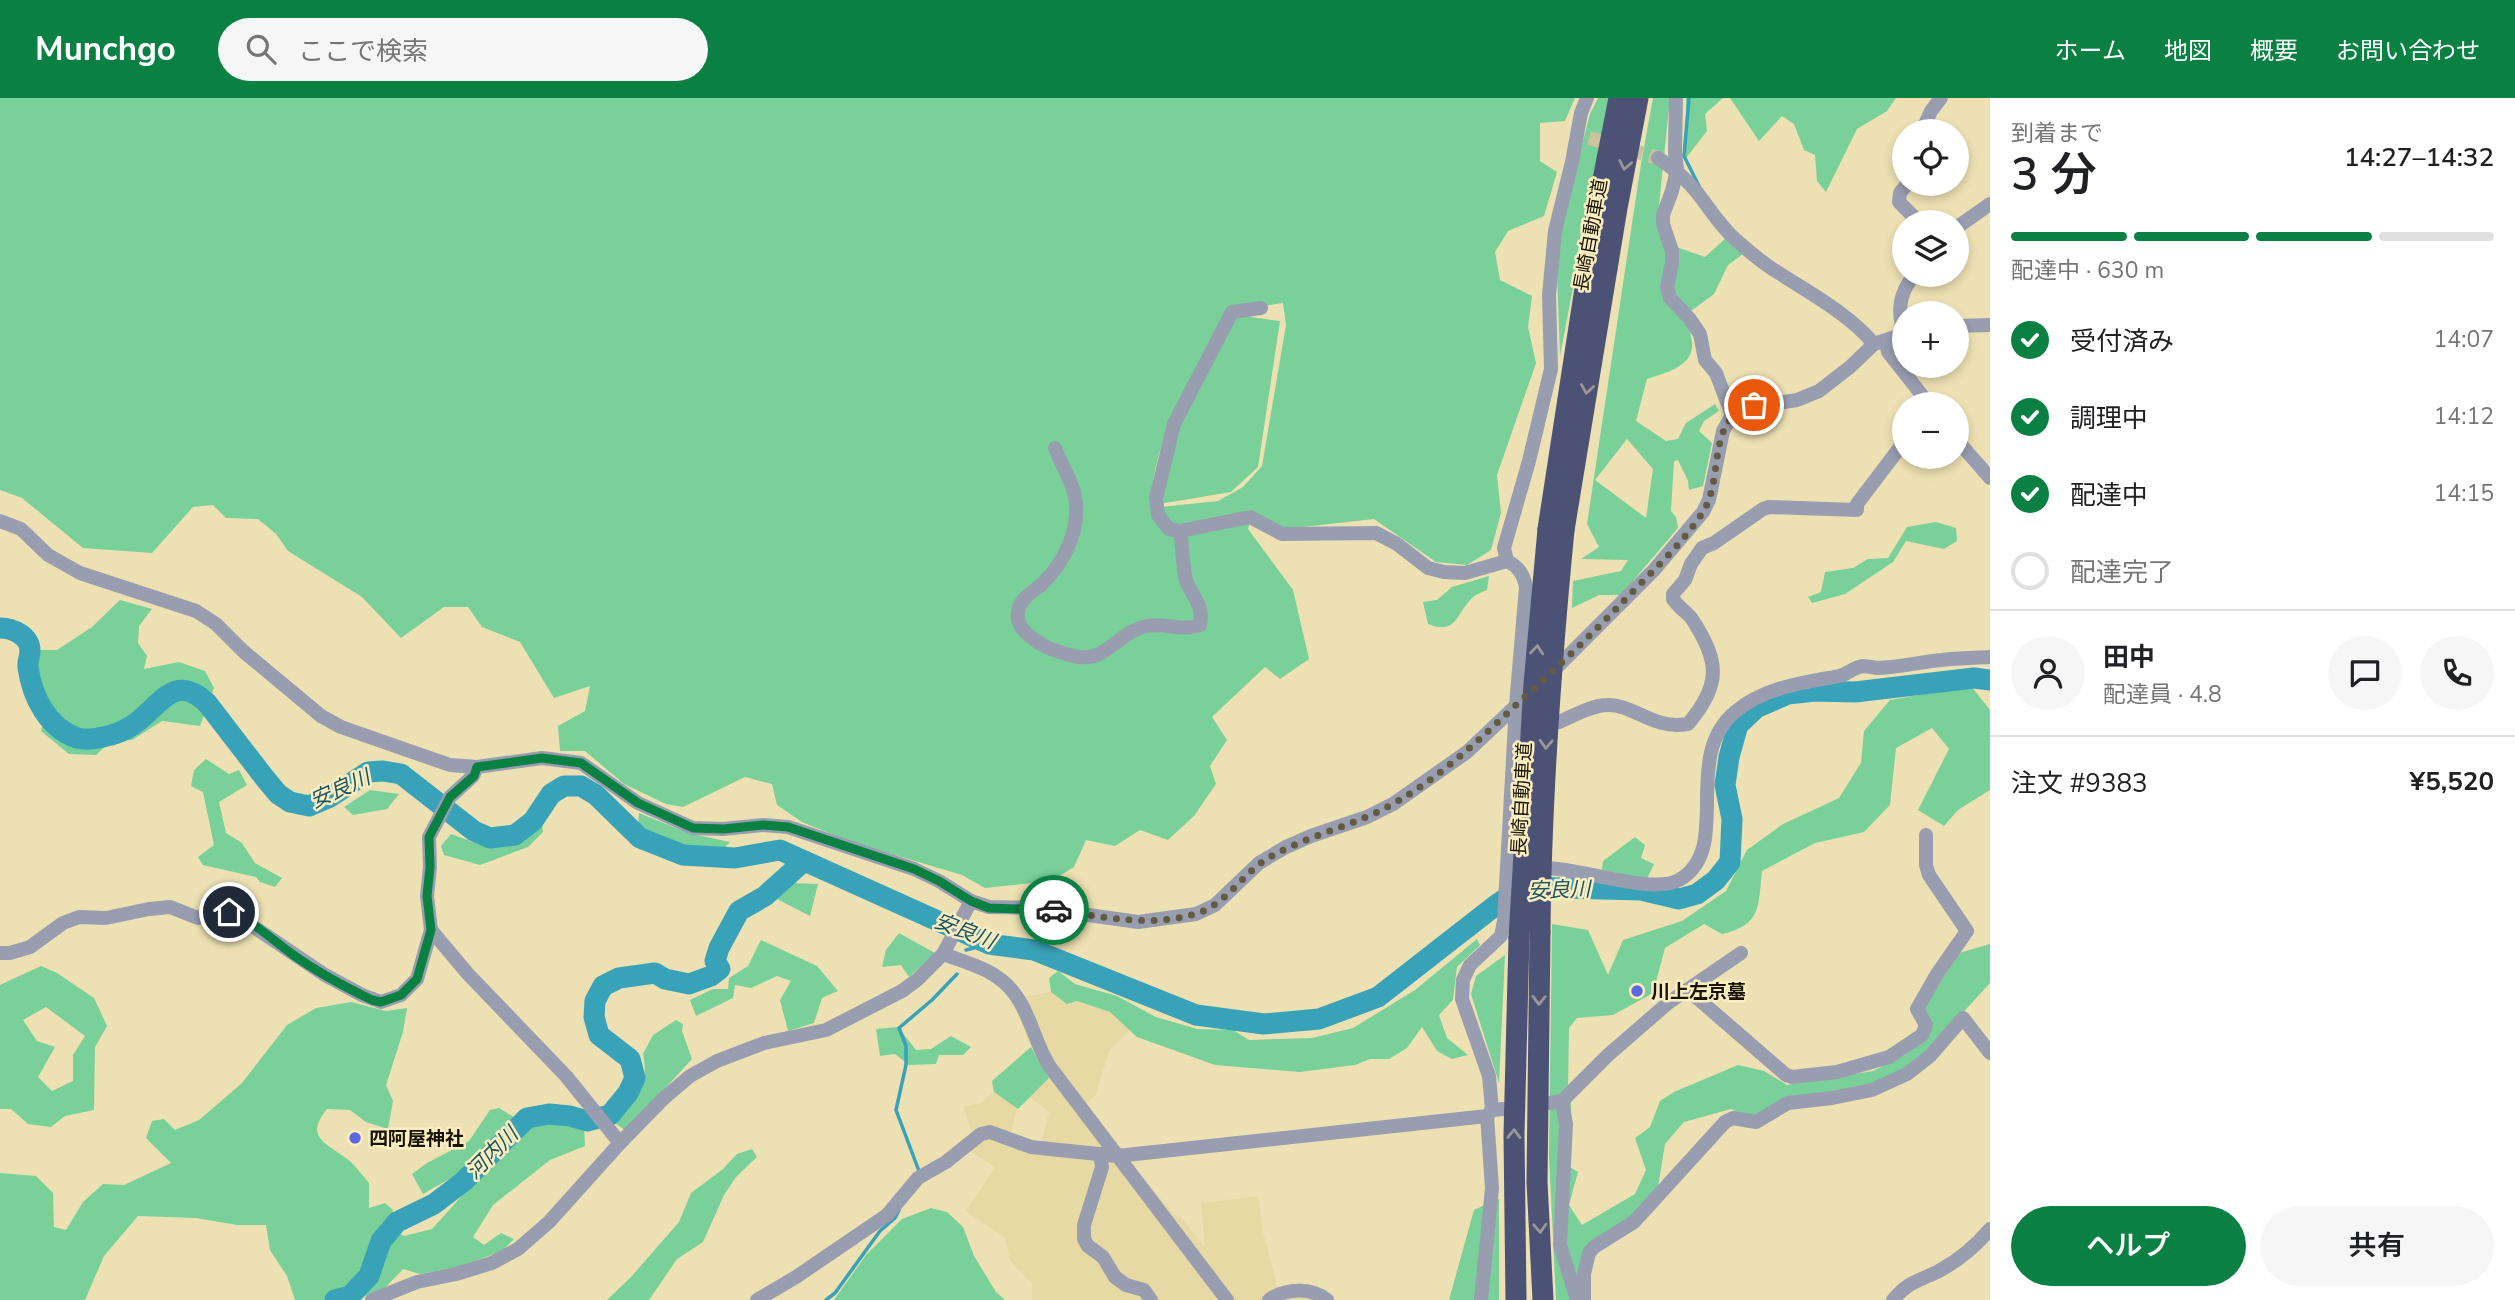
<!DOCTYPE html>
<html lang="ja">
<head>
<meta charset="utf-8">
<style>
  body { margin:0; font-family:"Nunito Sans","Noto Sans JP",sans-serif; background:#f6f6f6; color:#202124; height:100vh; display:flex; flex-direction:column; font-size:26px; white-space:nowrap }
  * { box-sizing:border-box; margin:0 }
  p { font-size:23px; color:#757577 }
  .icon { flex:none; width:38px; height:38px; fill:none; stroke:currentColor; stroke-width:2; stroke-linecap:round; stroke-linejoin:round }
  .map { position:relative; flex:1; overflow:hidden }
  .sheet { display:flex; flex-direction:column; background:#fff; width:525px }
  .sheet>* { flex:none }
  .tools { position:absolute; left:1892px; top:21px; display:grid; gap:14px }
  .tools a { display:grid; place-items:center; width:77px; height:77px; border-radius:50%; background:#fff; box-shadow:0 4px 10px #0003; font-size:35px }
  .pin { position:absolute; display:grid; place-items:center; width:60px; height:60px; color:#fff; margin:-30px; border:4px solid #fff; border-radius:50%; box-shadow:0 2px 7px #0007 }
  .courier { position:absolute; display:grid; place-items:center; width:70px; height:70px; margin:-35px; border:5px solid #0b8043; border-radius:50%; background:#fff; color:#222; box-shadow:0 2px 9px #0007 }
  .summary em { font-style:normal; font-weight:600 }
  .summary div { display:flex; flex-direction:column-reverse }
  .summary { display:flex; align-items:center; justify-content:space-between; height:119px; padding:0 21px }
  h1 { font-size:46px; font-weight:600; line-height:52px }
  .bar { display:grid; grid-template-columns:repeat(4,1fr); gap:10px 7px; align-content:center; height:84px; padding:0 21px }
  .bar i { height:9px; border-radius:5px; background:#e0e0e0 }
  .bar .selected { background:#0b8043 }
  .bar p { grid-column:span 4 }
  .line { display:flex; align-items:center; gap:18px; padding:0 21px; border-top:2px solid #e0e0e0 }
  .line div { flex:1 }
  .round { display:grid; place-items:center; flex:none; width:74px; height:74px; border-radius:37px; background:#f6f6f6 }
  ol { padding:0 21px; list-style:none }
  li { display:flex; align-items:center; gap:21px; height:77px }
  li p { margin-inline-start:auto }
  li .icon { padding:7px; border-radius:50%; background:#0b8043; color:#fff; stroke-width:4 }
  li:last-child { color:#757577 }
  li i { width:38px; height:38px; border:4px solid #e0e0e0; border-radius:50% }
  .primary-button { display:flex; gap:14px; margin-top:auto; padding:14px 21px }
  .primary-button a { flex:1; height:80px; border-radius:42px; background:#0b8043; color:#fff; font-size:28px; font-weight:600; line-height:80px; text-align:center }
  .primary-button a+a { background:#f6f6f6; color:#202124 }
  header { display:flex; align-items:center; gap:42px; box-sizing:border-box; height:98px; padding:0 35px; background:#0b8043; color:#fff }
  header strong { font-size:33px }
  nav { display:flex; gap:38px; margin-inline-start:auto; font-size:24px }
  .search { width:490px; height:63px; background:#f6f6f6; display:flex; align-items:center; gap:18px; box-sizing:border-box; padding:0 24px; border-radius:38px; color:#757577; font-size:26px }
  main { display:flex; flex:1; min-height:0 }
  .map>svg:first-child { display:block }
  .built { fill:#e7d9a3 }
  .green { fill:#79d099; fill-rule:evenodd }
  .lines { fill:none; stroke-linecap:round; stroke-linejoin:round }
  .stream { stroke:#38a2b9; stroke-width:3.5 }
  .river { stroke:#38a2b9; stroke-width:21 }
  .minor-tunnel { stroke:#cdc299; stroke-width:14; stroke-dasharray:14 7; stroke-linecap:butt }
  .minor { stroke:#999db0; stroke-width:14 }
  .highway { stroke:#4b5276; stroke-width:21 }
  .highway-bridge { stroke:#4b5276; stroke-width:21 }
  .oneway { stroke:#9a9897 }
  .done { stroke:#635b41; stroke-width:7; stroke-dasharray:0 12.6 }
  .route { stroke:#0b8043; stroke-width:9 }
  .poi-dot { fill:#5e69e1; stroke:#faeec0; stroke-width:2.5 }
  .labels { text-anchor:middle; stroke-width:5; stroke-linejoin:round; paint-order:stroke }
  .street-label { font-size:19px; fill:#181304; stroke:#faeec0 }
  .poi-label { font-size:19px; font-weight:bold; fill:#181304; stroke:#faeec0; text-anchor:start }
  .water-label { font-size:21px; font-style:italic; fill:#1b5561; stroke:#faeec0 }
</style>
</head>
<body>
<header>
<strong>Munchgo</strong>
<div class="search"><svg class="icon" aria-label="search" viewBox="0 0 24 24"><circle cx="10" cy="10" r="6"/><path d="M15 15l6 6"/></svg>ここで検索</div>
<nav><a>ホーム</a><a>地図</a><a>概要</a><a>お問い合わせ</a></nav>
</header>
<main>
<div class="map">
<svg width="1990" height="1202" viewBox="0 0 1990 1202">
  <rect width="100%" height="100%" fill="#ede1b3"/>
  <polygon class="built" points="1051,894 1067,906 1077,903 1110,914 1130,932 1109,953 1095,999 1085,1007 1174,1117 1180,1118 1205,1150 1201,1105 1258,1098 1263,1134 1277,1187 1285,1199 1309,1199 1315,1202 1217,1202 1216,1200 1213,1202 1032,1202 1032,1185 1010,1163 1005,1140 966,1113 995,1069 970,1053 972,1035 963,1008 981,1005 994,994 1017,1011 1010,1037 1041,1045 1049,1014 1029,999 1049,980 1031,949 1012,901"/>
  <g class="green">
    <path d="M0,0H1575L1565,23L1540,25V63L1557,74L1544,118L1508,133L1495,154L1500,182L1532,198L1528,229L1536,265L1497,377L1501,415L1491,452L1467,467L1436,464L1374,421L1285,431L1252,416L1248,431L1293,492L1309,561L1280,581L1265,569L1212,619L1227,642L1210,668L1216,686L1194,718L1168,742L1140,732L1115,748L1086,742L1074,769L1051,783L985,790L962,777L848,743L802,724L777,707L772,686L745,679L683,709L666,706L624,686L585,653H560L558,628L585,613L590,588L554,600L520,544L482,529L468,509H444L401,540L362,499L288,453L276,436L258,421L226,420L213,407L193,409L152,455L83,450L22,400L0,392ZM1283,205L1286,227L1262,368L1243,389L1218,403L1151,410C1151,339 1197,273 1229,213Z"/>
    <polygon points="1598,0 1609,0 1560,258 1556,147 1590,16"/>
    <path d="M1653,0H1670L1658,117L1668,146L1705,159L1727,139L1743,156L1728,167L1714,196L1683,219C1706,260 1683,270 1647,281L1636,323L1666,343L1678,341L1686,325L1715,306L1719,313L1704,323L1699,333L1712,345L1703,388L1689,392L1688,383L1678,362L1674,363L1671,413L1676,419L1678,430L1621,497H1599L1572,510L1573,483L1621,473L1628,462L1581,461L1599,449L1587,426L1641,66ZM1627,341L1653,371L1646,420L1595,382Z"/>
    <polygon points="1686,0 1723,0 1705,16 1707,33 1686,60"/>
    <polygon points="1730,0 1896,0 1887,13 1857,31 1826,94 1817,83 1815,57 1804,52 1794,26 1782,18 1759,43"/>
    <polygon points="1236,217 1280,223 1258,369 1231,394 1159,406 1178,328"/>
    <polygon points="1936,424 1956,430 1957,443 1944,451 1906,443 1893,464 1845,496 1812,505 1808,499 1821,494 1825,474 1853,470 1868,461 1888,460 1907,429"/>
    <path d="M1489,478L1487,492C1482,494 1475,497 1472,500C1455,517 1457,537 1428,526L1423,504L1437,502L1452,489Z"/>
    <polygon points="120,502 152,511 139,528 138,545 147,558 144,571 179,564 205,573 214,590 200,628 162,623 132,642 110,644 96,657 69,656 41,633 47,608 32,566 37,552 57,552 92,529"/>
    <path d="M1971,588L1990,612V692L1958,712L1944,728L1918,712L1949,651L1932,630L1896,650L1890,707L1864,734L1815,745L1762,773C1758,808 1762,827 1722,836L1704,826L1665,850L1653,895L1613,917L1577,920L1569,930L1568,991L1571,1001L1570,1069L1578,1074L1569,1107L1582,1127L1635,1096L1646,1072L1635,1040L1650,1029L1660,1003L1674,994L1738,967L1764,973L1787,987L1873,973L1905,957L1929,935L1922,911L1959,855L1990,846V885L1925,956L1903,974L1871,988L1750,1020L1731,1011L1684,1024L1665,1046L1658,1089L1625,1125L1592,1146L1574,1202H1556L1549,1057L1552,826L1588,832L1608,877L1623,842L1682,823L1726,793L1747,752L1783,726L1839,700L1861,665L1864,633L1890,602Z"/>
    <polygon points="206,661 229,676 239,672 247,687 219,704 226,735 242,745 255,765 282,780 275,789 260,784 256,779 203,767 198,759 214,747 203,694 191,688 194,672"/>
    <polygon points="370,692 399,696 387,711 353,717 344,709"/>
    <polygon points="639,715 688,735 730,744 721,754 678,751 638,728"/>
    <polygon points="542,725 543,734 528,749 480,767 444,757 441,748 451,736 484,748 518,741"/>
    <polygon points="1635,739 1645,747 1641,760 1654,766 1647,781 1602,772 1603,763"/>
    <polygon points="789,785 818,786 810,818 777,801"/>
    <polygon points="899,835 935,855 909,879 901,867 882,869 886,852"/>
    <polygon points="1477,841 1480,847 1457,869 1453,902 1439,917 1447,940 1468,957 1452,961 1437,953 1422,929 1407,950 1389,961 1370,961 1355,967 1300,974 1215,967 1137,939 1110,914 1077,903 1067,906 1051,894 1049,880 1058,873 1075,886 1117,898 1156,919 1197,931 1233,932 1249,942 1312,940 1353,930 1415,892"/>
    <polygon points="761,842 817,868 838,893 822,900 814,925 788,933 780,902 791,883 777,878 751,890 735,887 733,900 696,918 690,902 713,891 728,891 729,880 748,868"/>
    <polygon points="1505,857 1499,985 1471,896 1476,878"/>
    <path d="M41,868L57,875L94,900L107,928L95,949L94,1012L65,1018L51,1029L28,1026L11,1011H0V887ZM46,909L85,938L73,957V983L52,993L38,979L55,949L37,943L23,922Z"/>
    <path d="M351,904L386,913L407,910L403,934L386,987L393,1003L388,1031L366,1024L350,1012L327,1011C302,1041 330,1046 351,1064C357,1070 363,1078 369,1085V1110L385,1105L393,1112L389,1130L404,1138L432,1131L469,1090L456,1077L423,1096L412,1076L427,1065L469,1043L490,1012L499,1010L517,1021L540,1025L560,1023L584,1027L585,1048L550,1062L493,1107L473,1139L484,1147L501,1135L514,1141L502,1153L459,1169L420,1176L403,1171L384,1191L356,1202H295L287,1178L270,1152L266,1127H237L196,1120L138,1118L104,1158L85,1202H0V1075L36,1078L53,1095L54,1129L66,1132L83,1104L103,1086L124,1087L171,1065L146,1040L152,1023L164,1021L175,1032L199,1022L242,985L287,927L316,910Z"/>
    <path d="M676,922L683,926L682,933L692,961L626,1033L615,1025C636,1002 650,988 643,956L653,937Z"/>
    <polygon points="898,929 916,952 931,951 951,938 971,949 963,957 939,957 936,966 909,967 895,956 880,958 876,931"/>
    <polygon points="1031,949 1049,980 1018,1011 994,994 992,983"/>
    <polygon points="752,1051 757,1059 736,1079 724,1097 703,1144 677,1161 649,1202 607,1202 631,1179 679,1124 691,1095 723,1071 737,1056"/>
    <polygon points="1499,1101 1499,1202 1449,1202 1474,1112"/>
    <polygon points="931,1110 947,1114 963,1129 974,1158 996,1194 1005,1202 834,1202 866,1157 902,1121"/>
  </g>
  <g class="lines">
    <g class="stream">
      <polyline points="1689,0 1684,58 1699,88"/>
      <polyline points="966,852 989,846"/>
      <polyline points="919,1073 896,1012 906,967 906,948 899,930 932,902 957,876"/>
      <polyline points="826,1202 835,1195 880,1133 895,1120 899,1112"/>
    </g>
    <g class="river">
      <path d="M0,530C13,530 30,538 30,553C30,559 27,564 28,569C32,599 48,630 77,640C85,642 95,641 103,639C114,637 124,633 133,627C160,609 173,573 207,605L264,679L278,696L290,704L309,708L330,699L368,674L383,673L401,676L474,733L490,740L515,737L533,723L551,696L564,688H581L596,697L640,740L683,757L735,760L780,752L989,846L1034,852L1196,917L1264,926L1319,921L1378,899L1496,807L1523,789L1641,792L1679,801L1697,796L1716,782L1730,764L1732,721L1725,687L1729,659L1738,627L1756,610L1788,596L1815,593L1855,594L1974,580L1990,582"/>
      <polyline points="335,1202 350,1198 369,1178 381,1143 397,1124 434,1106 464,1083 527,1020 549,1016 570,1018 587,1023 610,1017 628,995 635,980 630,961 599,937 594,919 595,903 603,888 619,880 655,875 665,881 689,886 711,878 720,871 715,863 719,850 739,813 765,798 804,763"/>
    </g>
    <polyline class="minor-tunnel" points="1589,40 1658,60"/>
    <g class="minor">
      <polyline points="1676,0 1675,54 1677,72 1672,93 1663,117 1663,126 1672,153 1672,165 1667,189 1670,200 1689,220 1700,236 1705,262 1716,275 1732,317"/>
      <polyline points="1922,33 1931,13 1941,0"/>
      <path d="M1658,60C1672,69 1684,79 1695,92C1709,109 1719,127 1736,142C1750,154 1763,166 1779,175C1811,196 1849,216 1874,246"/>
      <polyline points="1907,86 1900,95 1899,104 1919,124"/>
      <polyline points="1956,130 1990,106"/>
      <polyline points="1956,228 1990,227"/>
      <path d="M1904,236C1897,212 1899,196 1914,177"/>
      <polyline points="1886,243 1888,254 1929,306"/>
      <polyline points="1956,341 1990,380"/>
      <path d="M1055,350C1060,364 1073,385 1075,399C1081,431 1064,465 1042,486C1033,494 1019,501 1018,514C1016,525 1024,534 1032,540C1043,549 1053,552 1066,556C1108,570 1111,536 1147,528C1165,524 1180,534 1200,527C1204,508 1194,501 1187,485C1182,472 1183,448 1180,433L1250,419L1282,436L1376,435L1397,446L1428,470L1444,474L1465,475L1507,463"/>
      <polyline points="0,423 21,431 48,457 80,475 196,513 216,526 243,553 321,618 341,629 450,667 477,669 542,660 581,665 638,705 693,730 723,731 763,727 788,729 914,771 939,783 971,803 989,809 1039,810 1138,824 1196,816 1215,807 1259,765 1286,749 1311,738 1367,719 1393,706 1467,654 1535,590"/>
      <polyline points="1180,433 1169,431 1158,417 1156,400 1174,326 1232,214 1261,210"/>
      <polyline points="1550,576 1654,472 1703,414 1709,402 1723,333 1732,317 1743,310 1797,302 1819,293 1850,269 1874,246 1904,236"/>
      <path d="M1559,624C1573,618 1592,607 1607,607C1634,606 1652,632 1688,626C1721,587 1720,564 1692,521C1686,513 1678,509 1673,501V496L1685,482L1691,466L1702,450L1714,445L1763,411L1769,409L1857,412V406L1904,344"/>
      <polyline points="477,669 473,678 450,699 429,739 430,769 427,798 431,832 468,876 566,978 620,1045"/>
      <path d="M1533,770C1571,766 1651,798 1679,782C1734,751 1680,660 1735,614C1764,589 1803,585 1839,578C1848,576 1854,569 1863,568C1868,568 1874,570 1879,570C1900,569 1921,564 1942,562C1958,560 1974,560 1990,559"/>
      <polyline points="0,855 10,855 30,849 63,825 79,819 106,820 149,811 170,809 198,820 229,814 242,817 251,827 325,877 362,897 381,904 401,897 417,881 431,832"/>
      <path d="M943,856C968,865 997,872 1014,895C1031,917 1035,946 1050,969L1227,1202"/>
      <polyline points="1688,892 1786,977 1792,979 1837,974 1889,959 1922,937 1926,927 1917,911 1937,876 1967,833 1929,777 1926,767 1926,737"/>
      <polyline points="1562,1003 1607,958 1668,905 1741,855"/>
      <polyline points="1550,1005 1562,1003 1566,1026 1560,1147 1577,1202"/>
      <path d="M1492,1012L1489,978L1462,901L1463,882L1470,867L1501,838L1504,823L1516,607L1526,489C1524,477 1518,468 1507,463L1504,450L1529,363L1551,271L1549,197L1555,133L1572,64L1581,15L1587,0"/>
      <polyline points="1100,1056 1102,1069 1084,1127 1084,1141 1088,1148 1103,1159 1115,1179 1126,1187 1144,1192 1151,1202"/>
      <polyline points="372,1202 417,1184 456,1176 492,1165 518,1151 549,1124 620,1045 663,1001 690,978 717,963 764,945 826,932 902,893 917,882 943,856 971,803"/>
      <polyline points="757,1202 796,1179 887,1117 918,1080 946,1064 981,1036 990,1034 1031,1049 1117,1058 1487,1018 1492,1012 1503,1011"/>
      <path d="M1269,1202C1285,1190 1311,1189 1327,1202"/>
      <polyline points="1481,1202 1492,1090 1487,1018"/>
      <polyline points="1584,1202 1584,1176 1589,1155 1594,1149 1634,1124 1725,1024 1733,1020 1756,1024 1788,1005 1832,1000 1872,992 1907,976 1930,958 1963,920 1990,955"/>
      <path d="M1893,1202C1909,1183 1917,1184 1939,1173C1959,1162 1975,1149 1990,1131"/>
    </g>
    <g class="highway">
      <polyline points="1548,431 1597,112 1619,0"/>
      <polyline points="1564,432 1617,110 1638,0"/>
      <polyline points="1540,834 1537,1084 1543,1202"/>
      <polyline points="1516,1202 1514,1037 1519,840"/>
    </g>
    <g class="highway-bridge">
      <path d="M1540,834C1541,699 1551,566 1564,432"/>
      <polyline points="1519,840 1534,586 1548,431"/>
    </g>
  </g>
  <defs><path id="oneway-chevron" d="M-2-3.5L2.5 0L-2 3.5" fill="none" stroke-width="1.6" stroke-linecap="round" stroke-linejoin="round" transform="scale(1.75)"/></defs>
  <g class="oneway">
    <use href="#oneway-chevron" transform="translate(1625 67) rotate(101)"/>
    <use href="#oneway-chevron" transform="translate(1587 291) rotate(99)"/>
    <use href="#oneway-chevron" transform="translate(1537 552) rotate(-85)"/>
    <use href="#oneway-chevron" transform="translate(1546 646) rotate(93)"/>
    <use href="#oneway-chevron" transform="translate(1539 902) rotate(91)"/>
    <use href="#oneway-chevron" transform="translate(1514 1036) rotate(-89)"/>
    <use href="#oneway-chevron" transform="translate(1540 1130) rotate(87)"/>
  </g>
  <g class="lines">
    <path class="done" d="M1054,812C1100,818 1149,830 1195,816C1227,807 1243,774 1270,759C1309,737 1353,728 1391,707C1438,681 1477,644 1515,608C1550,576 1585,543 1618,509C1645,480 1682,447 1703,414C1725,379 1705,319 1754,307"/>
    <path class="route" d="M229,814C248,819 274,843 292,856C317,874 345,889 372,902L381,904L401,897L417,881L431,832L427,798L430,769L429,739L450,699L474,678L477,669L542,660L581,665L638,705L693,730L723,731L763,727L788,729L914,771L939,783L971,803L989,810L1054,812"/>
  </g>
  <g class="poi-dot">
    <circle cx="1637" cy="893" r="7"/>
    <circle cx="355" cy="1040" r="7"/>
  </g>
  <g class="labels">
    <g class="street-label">
      <text transform="translate(1590 137) rotate(-80)" y="7">長崎自動車道</text>
      <text transform="translate(1521 701) rotate(-87)" y="7">長崎自動車道</text>
    </g>
    <g class="poi-label">
      <text x="1651" y="900">川上左京墓</text>
      <text x="369" y="1047">四阿屋神社</text>
    </g>
    <g class="water-label">
      <text transform="translate(340 691) rotate(-24)" y="7">安良川</text>
      <text transform="translate(1559 792) rotate(-2)" y="7">安良川</text>
      <text transform="translate(965 833) rotate(21)" y="7">安良川</text>
      <text transform="translate(492 1055) rotate(-45)" y="7">河内川</text>
    </g>
  </g>
</svg>
<div class="tools">
<a><svg class="icon" aria-label="locate" viewBox="0 0 24 24"><circle cx="12" cy="12" r="6"/><path d="M12 2v4M12 18v4M2 12h4M18 12h4"/></svg></a>
<a><svg class="icon" aria-label="layers" viewBox="0 0 24 24"><path d="M12 4l9 5-9 5-9-5zM3 14l9 5 9-5"/></svg></a>
<a>+</a>
<a>−</a>
</div>
<div class="pin" style="left:1754px;top:307px;background:#ea580c"><svg class="icon" aria-label="bag" viewBox="0 0 24 24"><path d="M5 8h14l-1 12H6zM9 8a3 3 0 0 1 6 0"/></svg></div>
<div class="pin" style="left:229px;top:814px;background:#1f2937"><svg class="icon" aria-label="home" viewBox="0 0 24 24"><path d="M3 11l9-7 9 7M6 9v11h12V9"/></svg></div>
<div class="courier" style="left:1054px;top:812px"><svg class="icon" aria-label="car" viewBox="0 0 24 24"><path d="M5 17H2v-5l4-1 3-4h7l3 4 3 1v5h-3M9 17h6M6 11h13"/><circle cx="7" cy="17" r="2"/><circle cx="17" cy="17" r="2"/></svg></div>
</div>
<section class="sheet">
<div class="summary"><div><h1>3 分</h1><p>到着まで</p></div><em>14:27–14:32</em></div>
<div class="bar"><i class="selected"></i><i class="selected"></i><i class="selected"></i><i></i><p>配達中 · 630 m</p></div>
<ol>
<li><svg class="icon" aria-label="check" viewBox="0 0 24 24"><path d="M5 12l5 5 9-10"/></svg>受付済み<p>14:07</p></li>
<li><svg class="icon" aria-label="check" viewBox="0 0 24 24"><path d="M5 12l5 5 9-10"/></svg>調理中<p>14:12</p></li>
<li><svg class="icon" aria-label="check" viewBox="0 0 24 24"><path d="M5 12l5 5 9-10"/></svg>配達中<p>14:15</p></li>
<li><i></i>配達完了</li>
</ol>
<div class="line" style="height:126px"><a class="round"><svg class="icon" aria-label="person" viewBox="0 0 24 24"><circle cx="12" cy="8" r="4"/><path d="M4 21q1-7 8-7t8 7"/></svg></a><div><b>田中</b><p>配達員 · 4.8</p></div><a class="round"><svg class="icon" aria-label="chat" viewBox="0 0 24 24"><path d="M4 5h16v11H9l-5 4z"/></svg></a><a class="round"><svg class="icon" aria-label="phone" viewBox="0 0 24 24"><path d="M5 4h4l2 5-3 2q2 4 5 5l2-3 5 2v4C11 20 4 13 5 4z"/></svg></a></div>
<div class="line" style="height:91px"><div>注文 #9383</div><b>¥5,520</b></div>
<div class="primary-button"><a>ヘルプ</a><a>共有</a></div>
</section>
</main>
</body>
</html>
